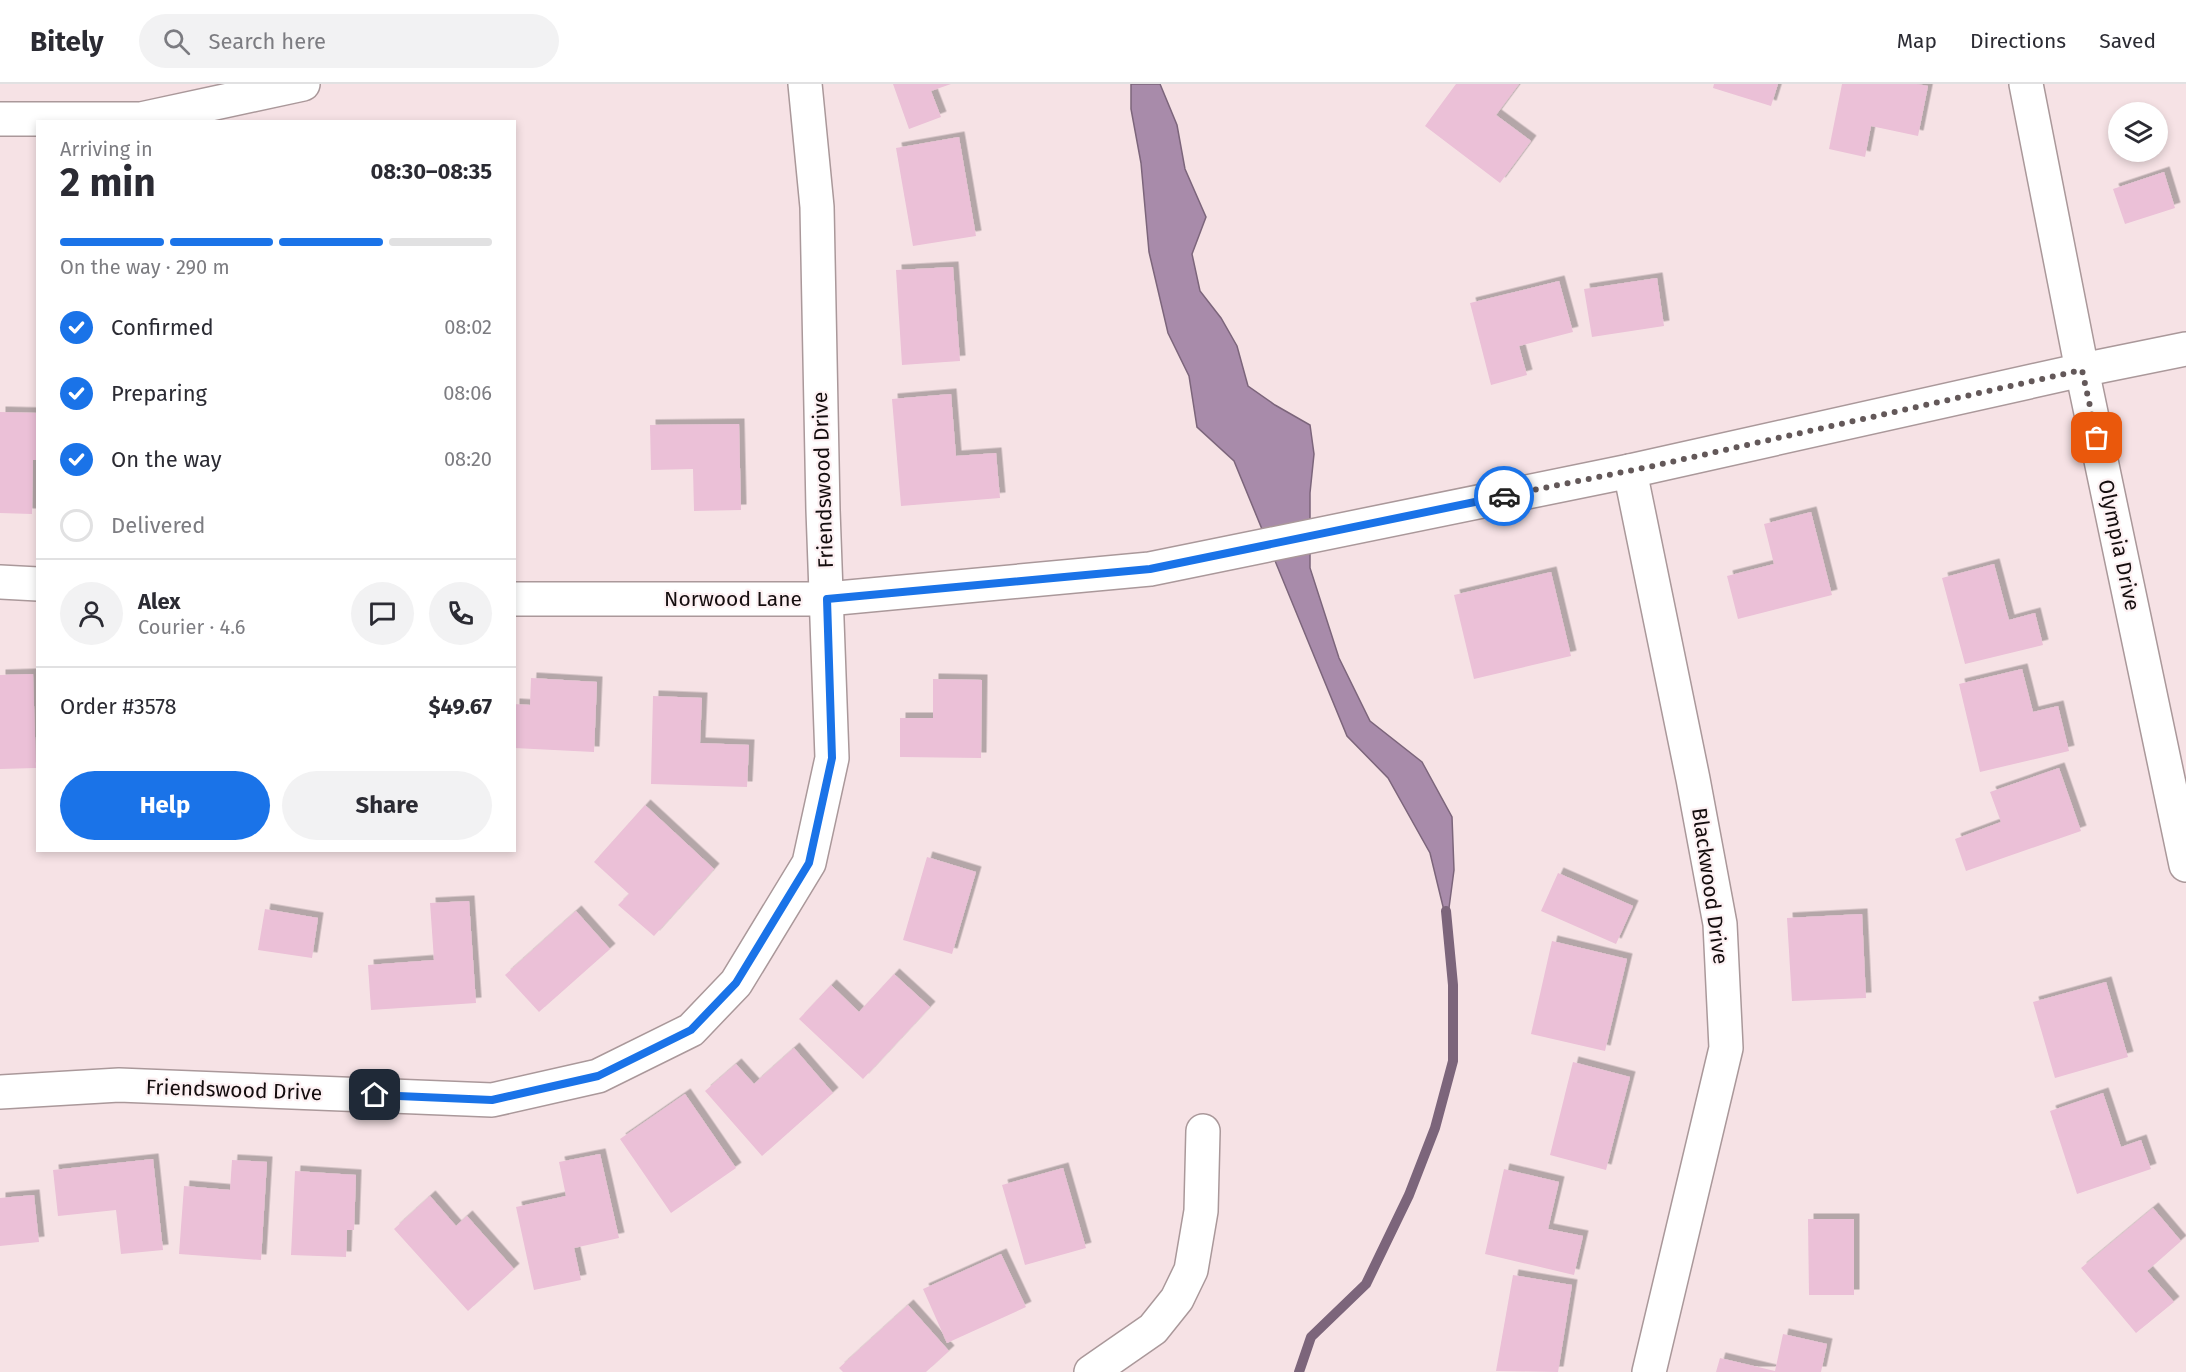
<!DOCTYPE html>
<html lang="en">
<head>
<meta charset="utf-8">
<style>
  body { margin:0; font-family:"Fira Sans",sans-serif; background:#f2f2f3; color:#2b2b33; height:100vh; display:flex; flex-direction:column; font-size:22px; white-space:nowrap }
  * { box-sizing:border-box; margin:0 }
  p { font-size:20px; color:#7c7c81 }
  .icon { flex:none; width:33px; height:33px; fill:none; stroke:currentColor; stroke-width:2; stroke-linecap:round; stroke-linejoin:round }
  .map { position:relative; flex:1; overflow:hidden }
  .sheet { position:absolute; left:36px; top:36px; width:480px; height:732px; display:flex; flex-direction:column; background:#fff; border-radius:0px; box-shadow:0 3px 9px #0003 }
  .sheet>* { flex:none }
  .tools { position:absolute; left:2108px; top:18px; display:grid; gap:12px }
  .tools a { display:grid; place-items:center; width:60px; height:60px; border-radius:50%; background:#fff; box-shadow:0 3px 9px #0003; font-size:30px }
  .pin { position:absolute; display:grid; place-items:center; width:51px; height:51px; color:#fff; margin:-26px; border-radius:12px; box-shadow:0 3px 9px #0006 }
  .courier { position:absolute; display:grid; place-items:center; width:60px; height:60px; margin:-30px; border:4px solid #1a73e8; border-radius:50%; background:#fff; color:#222; box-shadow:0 2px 8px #0007 }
  .overview em { font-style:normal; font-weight:700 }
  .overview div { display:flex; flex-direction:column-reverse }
  .overview { display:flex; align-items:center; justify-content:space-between; height:102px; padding:0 24px }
  h1 { font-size:39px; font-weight:700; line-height:45px }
  .bar { display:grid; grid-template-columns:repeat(4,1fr); gap:9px 6px; align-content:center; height:72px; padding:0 24px }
  .bar i { height:8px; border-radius:4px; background:#e1e1e2 }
  .bar .current { background:#1a73e8 }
  .bar p { grid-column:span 4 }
  .line { display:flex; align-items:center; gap:15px; padding:0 24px; border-top:2px solid #e1e1e2 }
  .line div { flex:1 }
  .round { display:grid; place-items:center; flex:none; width:63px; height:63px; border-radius:32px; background:#f2f2f3 }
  ol { padding:0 24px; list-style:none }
  li { display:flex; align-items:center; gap:18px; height:66px }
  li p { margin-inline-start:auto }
  li .icon { padding:6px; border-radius:50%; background:#1a73e8; color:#fff; stroke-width:4 }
  li:last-child { color:#7c7c81 }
  li i { width:33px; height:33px; border:3px solid #e1e1e2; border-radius:50% }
  .cta { display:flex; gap:12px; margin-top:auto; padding:12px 24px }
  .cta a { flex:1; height:69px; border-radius:36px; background:#1a73e8; color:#fff; font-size:24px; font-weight:700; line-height:69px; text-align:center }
  .cta a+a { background:#f2f2f3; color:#2b2b33 }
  header { display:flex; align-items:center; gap:36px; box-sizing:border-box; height:84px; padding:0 30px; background:#fff; border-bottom:2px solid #e1e1e2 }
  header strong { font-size:28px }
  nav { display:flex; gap:33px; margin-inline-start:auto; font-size:21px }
  .search { width:420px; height:54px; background:#f2f2f3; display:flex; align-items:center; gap:15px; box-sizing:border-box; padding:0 21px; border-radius:33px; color:#7c7c81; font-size:22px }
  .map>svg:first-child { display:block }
  .water { fill:#a88baa; stroke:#7c657b; stroke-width:1.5 }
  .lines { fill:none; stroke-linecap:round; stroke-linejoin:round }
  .stream { stroke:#7c657b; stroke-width:10 }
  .building { fill:#ebc0d7; filter:url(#shadow) }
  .minor-casing { stroke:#aa989a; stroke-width:36 }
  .minor { stroke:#fff; stroke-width:33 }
  .done { stroke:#635859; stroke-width:6; stroke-dasharray:0 10.8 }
  .route { stroke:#1a73e8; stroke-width:8 }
  .labels { text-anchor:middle; stroke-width:4.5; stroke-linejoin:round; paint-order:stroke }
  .street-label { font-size:21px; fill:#140d0e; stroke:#fdf1f3 }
</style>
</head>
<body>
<header>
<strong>Bitely</strong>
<div class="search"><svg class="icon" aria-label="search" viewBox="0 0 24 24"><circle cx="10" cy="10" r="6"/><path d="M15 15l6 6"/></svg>Search here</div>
<nav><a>Map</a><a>Directions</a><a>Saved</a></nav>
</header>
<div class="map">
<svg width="2186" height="1288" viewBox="0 0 2186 1288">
  <defs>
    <filter id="shadow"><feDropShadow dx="5.5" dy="-5.5" stdDeviation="0" flood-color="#0004"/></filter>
  </defs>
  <rect width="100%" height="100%" fill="#f6e2e5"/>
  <polygon class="water" points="1131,0 1160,0 1177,41 1185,85 1206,133 1192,170 1200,207 1221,234 1237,262 1248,302 1275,321 1310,341 1314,370 1310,409 1310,484 1339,574 1370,637 1422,678 1452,733 1454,786 1447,839 1430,769 1388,694 1347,652 1234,377 1197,343 1189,292 1168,249 1149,168 1141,79 1131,25"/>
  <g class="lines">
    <polyline class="stream" points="1299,1288 1311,1253 1366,1200 1409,1111 1435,1044 1453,977 1453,901 1446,827"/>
  </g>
  <g class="building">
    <polygon points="893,0 951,0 931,7 941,33 909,45"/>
    <polygon points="1456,0 1519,0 1496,31 1531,57 1500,99 1425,42"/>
    <polygon points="1714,0 1778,0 1771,22 1713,4"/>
    <polygon points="1842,0 1917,0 1928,2 1918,52 1871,42 1865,73 1829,65"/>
    <polygon points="959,53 976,152 913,162 896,64"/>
    <polygon points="2164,88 2175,124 2125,140 2113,105"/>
    <polygon points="953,183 960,277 902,281 896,186"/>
    <polygon points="1657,194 1664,242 1592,253 1584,205"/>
    <polygon points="1559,197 1573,248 1519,262 1527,291 1491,301 1470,219"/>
    <polygon points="951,310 956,372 996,369 1000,414 901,422 892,315"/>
    <polygon points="0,328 38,329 38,376 33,376 32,430 0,429"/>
    <polygon points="739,340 741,426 694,427 693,385 651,386 650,341"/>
    <polygon points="1811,428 1832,511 1738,535 1727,492 1774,480 1764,440"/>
    <polygon points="1994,480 2009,536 2035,529 2043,561 1965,580 1942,494"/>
    <polygon points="1551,488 1571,572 1474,595 1454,511"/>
    <polygon points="2022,585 2033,628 2058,622 2069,667 1980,688 1959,600"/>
    <polygon points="33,590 36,684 0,685 0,591"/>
    <polygon points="531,594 597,598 594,668 514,664 514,620 530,621"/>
    <polygon points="933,595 982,596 981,674 900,673 900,634 933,634"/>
    <polygon points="653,612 702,614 700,659 749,661 747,703 651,700"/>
    <polygon points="2059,684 2081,747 1966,787 1955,755 2001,738 1990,708"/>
    <polygon points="645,721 714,785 654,852 618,821 629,810 594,778"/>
    <polygon points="927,773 976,788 952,870 903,856"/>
    <polygon points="1558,789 1633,822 1616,860 1541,827"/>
    <polygon points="469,817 476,919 371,926 368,881 434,876 430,819"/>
    <polygon points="265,825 318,834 312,874 258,866"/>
    <polygon points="576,827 610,865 539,928 505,891"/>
    <polygon points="1862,830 1866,914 1792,917 1787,834"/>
    <polygon points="1552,857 1627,875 1605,967 1531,950"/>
    <polygon points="894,890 930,923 863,995 799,935 831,901 859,928"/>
    <polygon points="2106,898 2128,973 2055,994 2033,918"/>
    <polygon points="794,964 833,1009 762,1072 705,1007 736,980 754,1000"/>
    <polygon points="1573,978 1630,993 1606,1086 1550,1071"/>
    <polygon points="2103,1009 2121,1063 2141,1056 2151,1085 2077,1110 2050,1027"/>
    <polygon points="685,1010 736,1084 671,1129 620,1055"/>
    <polygon points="600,1070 619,1154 574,1164 581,1196 534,1206 516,1123 566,1112 559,1078"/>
    <polygon points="153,1075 163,1166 121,1170 116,1126 58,1132 53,1086"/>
    <polygon points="232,1076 267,1078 261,1176 179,1170 184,1102 230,1106"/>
    <polygon points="1063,1084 1086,1164 1025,1181 1002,1101"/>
    <polygon points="1504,1085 1559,1098 1548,1145 1583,1152 1574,1191 1485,1170"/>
    <polygon points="295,1087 356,1091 354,1146 347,1146 346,1173 291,1171"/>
    <polygon points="34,1111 39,1158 0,1162 0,1114"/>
    <polygon points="430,1112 456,1142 467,1132 514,1185 468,1227 394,1145"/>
    <polygon points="2153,1124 2181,1157 2147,1187 2174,1218 2136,1249 2081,1184"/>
    <polygon points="1808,1135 1854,1135 1854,1211 1809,1211"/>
    <polygon points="1001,1170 1026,1223 947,1259 923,1205"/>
    <polygon points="1513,1191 1572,1201 1558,1288 1496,1287"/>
    <polygon points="908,1221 949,1267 926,1288 843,1288 839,1284"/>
    <polygon points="1783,1250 1827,1260 1821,1288 1716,1288 1720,1274 1775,1287"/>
  </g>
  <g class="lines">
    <defs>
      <g id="minor">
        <polyline points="2026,0 2082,286 2186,781"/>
        <polyline points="0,35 141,35 303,0"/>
        <polyline points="1630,387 1693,695 1720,840 1726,964 1649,1288"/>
        <polyline points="0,498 38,500"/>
        <polyline points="514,515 827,515 1150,485 1630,387 2082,286 2186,265"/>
        <polyline points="0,1008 119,1001 492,1016 598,992 691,946 736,899 809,779 832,674 823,426 817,123 805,0"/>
        <polyline points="1091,1288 1153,1245 1177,1215 1191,1186 1201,1127 1203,1047"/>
      </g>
    </defs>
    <use href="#minor" class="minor-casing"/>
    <use href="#minor" class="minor"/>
  </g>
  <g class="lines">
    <polyline class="done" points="1504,412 1653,382 2082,286 2097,354"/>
    <polyline class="route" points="375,1011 492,1016 598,992 691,946 736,899 809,779 832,674 827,515 1150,485 1504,412"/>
  </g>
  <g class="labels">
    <g class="street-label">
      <text transform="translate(823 396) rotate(-92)" y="7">Friendswood Drive</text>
      <text transform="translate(2119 461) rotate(78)" y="7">Olympia Drive</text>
      <text x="733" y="522">Norwood Lane</text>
      <text transform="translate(1710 802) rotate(82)" y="7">Blackwood Drive</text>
      <text transform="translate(234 1006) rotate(2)" y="7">Friendswood Drive</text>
    </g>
  </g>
</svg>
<div class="tools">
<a><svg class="icon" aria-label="layers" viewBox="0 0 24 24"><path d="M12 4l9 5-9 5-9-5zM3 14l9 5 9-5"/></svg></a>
</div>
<div class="pin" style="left:2097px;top:354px;background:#ea580c"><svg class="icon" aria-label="bag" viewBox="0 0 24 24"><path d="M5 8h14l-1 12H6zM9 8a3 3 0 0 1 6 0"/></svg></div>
<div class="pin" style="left:375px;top:1011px;background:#1f2937"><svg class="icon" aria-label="home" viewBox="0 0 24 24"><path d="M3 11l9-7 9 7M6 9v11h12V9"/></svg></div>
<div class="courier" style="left:1504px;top:412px"><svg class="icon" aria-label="car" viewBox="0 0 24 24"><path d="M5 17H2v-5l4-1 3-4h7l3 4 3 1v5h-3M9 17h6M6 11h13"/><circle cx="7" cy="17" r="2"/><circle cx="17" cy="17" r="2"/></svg></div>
<section class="sheet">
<div class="overview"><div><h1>2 min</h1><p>Arriving in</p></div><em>08:30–08:35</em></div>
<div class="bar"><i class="current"></i><i class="current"></i><i class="current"></i><i></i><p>On the way · 290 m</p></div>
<ol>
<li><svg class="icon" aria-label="check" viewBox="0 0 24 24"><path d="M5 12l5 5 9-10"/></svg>Confirmed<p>08:02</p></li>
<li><svg class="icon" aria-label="check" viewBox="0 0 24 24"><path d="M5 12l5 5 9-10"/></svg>Preparing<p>08:06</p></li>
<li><svg class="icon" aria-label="check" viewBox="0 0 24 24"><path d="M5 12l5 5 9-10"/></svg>On the way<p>08:20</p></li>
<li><i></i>Delivered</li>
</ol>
<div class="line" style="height:108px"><a class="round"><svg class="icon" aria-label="person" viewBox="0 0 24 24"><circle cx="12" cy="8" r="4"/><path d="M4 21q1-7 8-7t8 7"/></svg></a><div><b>Alex</b><p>Courier · 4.6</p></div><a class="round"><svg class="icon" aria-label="chat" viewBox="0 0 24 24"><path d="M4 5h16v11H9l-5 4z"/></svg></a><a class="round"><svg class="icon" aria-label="phone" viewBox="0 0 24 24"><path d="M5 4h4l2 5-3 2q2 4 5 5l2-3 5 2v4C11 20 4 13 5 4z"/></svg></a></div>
<div class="line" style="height:78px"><div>Order #3578</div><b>$49.67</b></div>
<div class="cta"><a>Help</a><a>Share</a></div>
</section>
</div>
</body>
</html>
